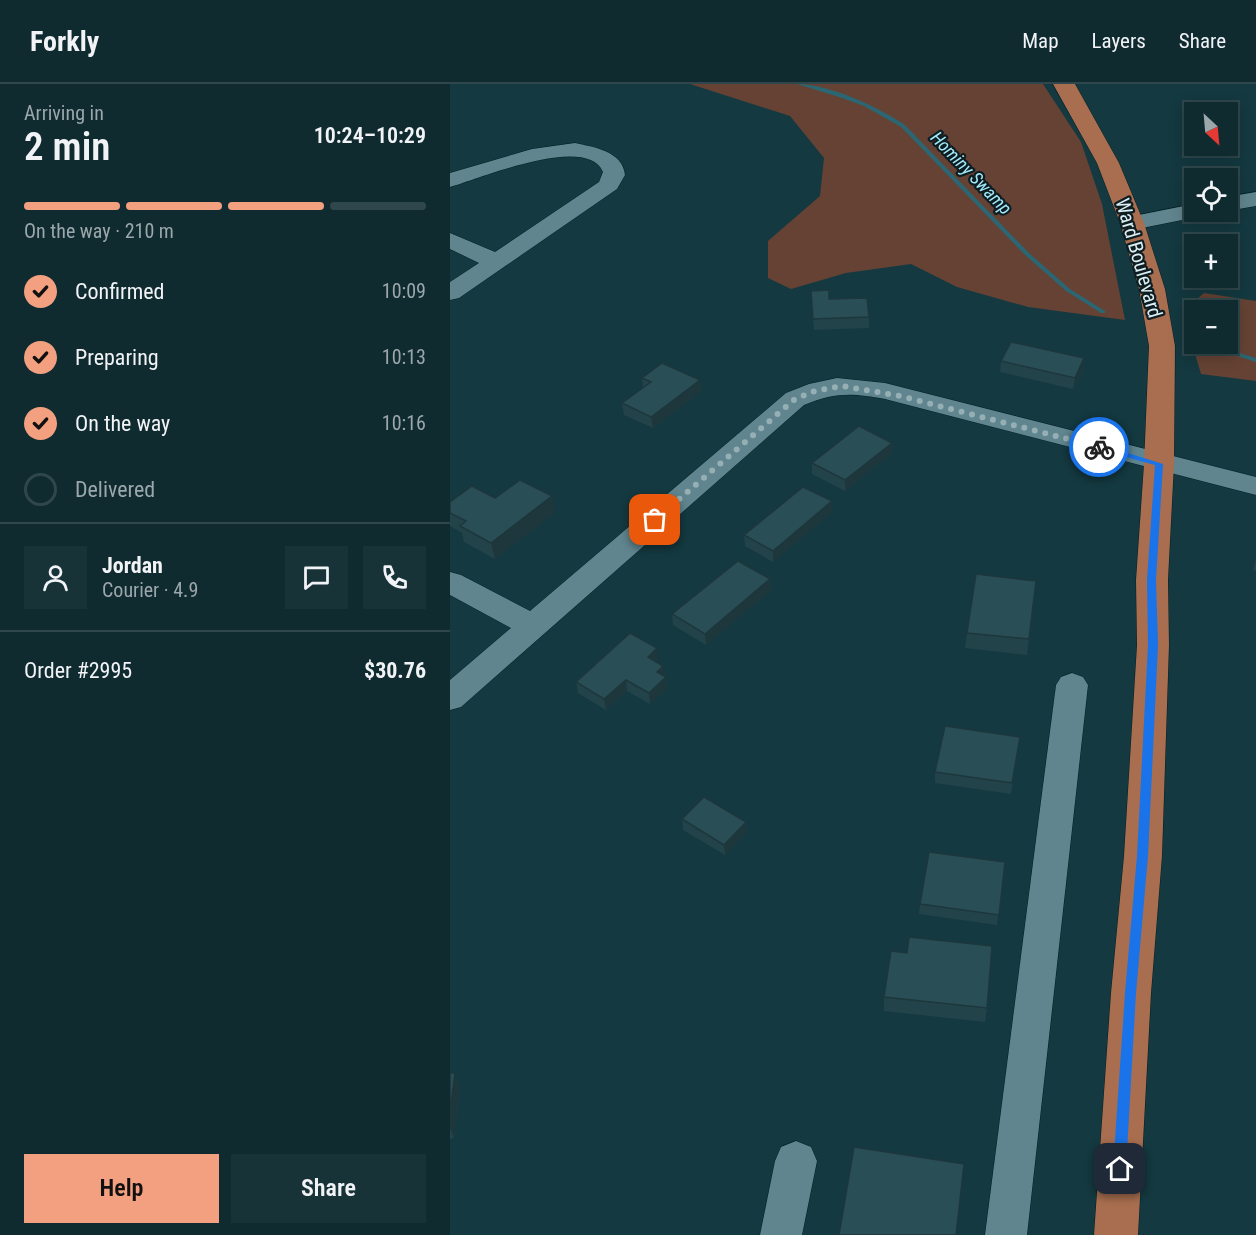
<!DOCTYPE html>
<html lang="en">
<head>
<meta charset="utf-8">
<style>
  body { margin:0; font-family:"Roboto Condensed",sans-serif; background:#183338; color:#f1f3f6; height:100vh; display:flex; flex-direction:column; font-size:22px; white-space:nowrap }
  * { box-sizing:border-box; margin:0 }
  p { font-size:20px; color:#9ba7ab }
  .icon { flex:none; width:33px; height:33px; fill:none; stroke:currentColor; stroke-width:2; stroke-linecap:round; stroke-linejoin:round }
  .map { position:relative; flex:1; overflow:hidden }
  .sheet { display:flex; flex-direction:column; background:#0f2b30; width:450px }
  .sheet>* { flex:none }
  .needle { width:39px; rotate:154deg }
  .tools { position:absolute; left:734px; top:18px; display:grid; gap:12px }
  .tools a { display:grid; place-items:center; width:54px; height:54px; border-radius:0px; background:#0f2b30; box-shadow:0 3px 15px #0003,0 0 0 2px #2f474c; font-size:30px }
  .pin { position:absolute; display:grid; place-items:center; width:51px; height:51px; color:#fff; margin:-26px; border-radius:12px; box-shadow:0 3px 9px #0006 }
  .courier { position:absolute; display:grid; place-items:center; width:60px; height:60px; margin:-30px; border:4px solid #1a73e8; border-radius:50%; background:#fff; color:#222; box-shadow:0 2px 8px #0007 }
  .summary em { font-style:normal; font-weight:600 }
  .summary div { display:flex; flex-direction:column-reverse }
  .summary { display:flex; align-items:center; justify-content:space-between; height:102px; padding:0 24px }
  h1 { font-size:39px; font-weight:600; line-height:45px }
  .bar { display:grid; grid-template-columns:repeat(4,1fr); gap:9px 6px; align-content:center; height:72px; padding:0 24px }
  .bar i { height:8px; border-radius:4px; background:#2f474c }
  .bar .current { background:#f2a07f }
  .bar p { grid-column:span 4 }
  .line { display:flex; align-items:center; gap:15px; padding:0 24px; border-top:2px solid #2f474c }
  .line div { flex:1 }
  .round { display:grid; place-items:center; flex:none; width:63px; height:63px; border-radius:0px; background:#183338 }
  ol { padding:0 24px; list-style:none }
  li { display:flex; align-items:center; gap:18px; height:66px }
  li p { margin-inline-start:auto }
  li .icon { padding:6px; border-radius:50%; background:#f2a07f; color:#111; stroke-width:4 }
  li:last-child { color:#9ba7ab }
  li i { width:33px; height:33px; border:3px solid #2f474c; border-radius:50% }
  .button { display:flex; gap:12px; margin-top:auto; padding:12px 24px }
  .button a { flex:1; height:69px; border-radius:0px; background:#f2a07f; color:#111; font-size:24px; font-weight:600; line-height:69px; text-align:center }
  .button a+a { background:#183338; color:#f1f3f6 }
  header { display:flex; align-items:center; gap:36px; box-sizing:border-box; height:84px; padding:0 30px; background:#0f2b30; border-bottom:2px solid #2f474c }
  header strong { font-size:28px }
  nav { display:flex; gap:33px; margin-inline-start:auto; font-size:21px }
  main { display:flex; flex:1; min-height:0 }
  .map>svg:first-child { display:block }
  .green { fill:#654234; fill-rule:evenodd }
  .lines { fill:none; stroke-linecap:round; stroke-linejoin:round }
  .stream { fill:#2c6672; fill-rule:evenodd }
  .minor-casing { stroke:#031f24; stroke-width:1 }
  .major-casing { stroke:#031f24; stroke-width:1 }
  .minor { fill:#60858e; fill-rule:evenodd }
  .major { fill:#a86e4f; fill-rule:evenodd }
  .wall { fill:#23434a }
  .shaded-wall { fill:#1d373c }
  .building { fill:#294e56; stroke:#1d373c; stroke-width:1.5 }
  .route { fill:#1a73e8 }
  .done { stroke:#95afb5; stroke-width:6; stroke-dasharray:0 10.8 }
  .labels { text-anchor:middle; stroke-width:4.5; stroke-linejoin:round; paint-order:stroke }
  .far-water-label { font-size:18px; font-style:italic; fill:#a2e9f9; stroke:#0e1d21 }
  .street-label { font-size:20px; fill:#dbeff4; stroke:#0e1d21 }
</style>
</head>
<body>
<header>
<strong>Forkly</strong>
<nav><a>Map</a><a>Layers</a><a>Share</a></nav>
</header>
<main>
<section class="sheet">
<div class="summary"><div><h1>2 min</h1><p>Arriving in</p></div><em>10:24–10:29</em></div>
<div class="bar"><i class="current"></i><i class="current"></i><i class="current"></i><i></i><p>On the way · 210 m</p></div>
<ol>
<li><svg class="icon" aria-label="check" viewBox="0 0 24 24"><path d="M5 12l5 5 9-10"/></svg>Confirmed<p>10:09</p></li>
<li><svg class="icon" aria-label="check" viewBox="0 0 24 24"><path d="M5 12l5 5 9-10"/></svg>Preparing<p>10:13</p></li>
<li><svg class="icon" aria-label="check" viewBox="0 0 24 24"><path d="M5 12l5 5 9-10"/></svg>On the way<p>10:16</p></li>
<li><i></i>Delivered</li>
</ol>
<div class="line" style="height:108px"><a class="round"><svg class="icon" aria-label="person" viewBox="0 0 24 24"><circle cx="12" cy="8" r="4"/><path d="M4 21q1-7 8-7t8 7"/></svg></a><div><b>Jordan</b><p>Courier · 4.9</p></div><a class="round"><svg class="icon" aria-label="chat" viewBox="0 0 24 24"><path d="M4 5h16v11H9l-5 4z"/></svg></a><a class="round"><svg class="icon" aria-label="phone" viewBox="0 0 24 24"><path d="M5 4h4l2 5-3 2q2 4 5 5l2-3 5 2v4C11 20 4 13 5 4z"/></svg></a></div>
<div class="line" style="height:78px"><div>Order #2995</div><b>$30.76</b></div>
<div class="button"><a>Help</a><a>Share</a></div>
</section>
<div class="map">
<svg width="806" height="1151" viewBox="0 0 806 1151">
  <rect width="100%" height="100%" fill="#143940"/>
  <g class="green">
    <polygon points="240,0 593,0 631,58 652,120 675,236 578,223 507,203 461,180 396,189 341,205 318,194 318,157 370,112 374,74 340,32"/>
    <path d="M754,209L806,217V297L751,290L737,243V224ZM744,226H777V260H744Z"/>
  </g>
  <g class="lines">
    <g class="stream">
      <path d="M347,0C380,0 428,23 455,41L579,169L620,205L655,227V229H651L616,207L575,171L451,43L414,22L389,13Z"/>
      <polygon points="783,267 806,274 806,278 781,270 781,268"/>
    </g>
    <defs>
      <g id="minor">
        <path d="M125,59C143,63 173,67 175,91L167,105L9,214L0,216V198L29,179L0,165V149L45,168L149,98L153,88C137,49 29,95 0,103V89L82,65Z"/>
        <polygon points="806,108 806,122 777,127 777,113"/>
        <polygon points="744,120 744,128 755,128 752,132 682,146 674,144 671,139 674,134"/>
        <path d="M387,294L435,299L806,393V411L435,315C403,309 385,308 354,321L11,623L0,626V596L61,544L0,511V488L11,491L80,527L336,309L359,300Z"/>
        <polygon points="622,589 633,593 638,601 577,1151 535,1151 606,601 611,593"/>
        <polygon points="346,1057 361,1063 367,1077 352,1151 310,1151 325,1077 331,1063"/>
      </g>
      <polygon id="major" points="603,0 625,0 669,79 694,139 715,205 725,262 724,380 718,496 719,561 712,772 701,909 688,1151 644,1151 661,909 674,772 687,561 686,496 694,380 699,262 689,205 670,139 647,79"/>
    </defs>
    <use href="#minor" class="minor-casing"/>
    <use href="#major" class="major-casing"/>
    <use href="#minor" class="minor"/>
    <use href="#major" class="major"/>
  </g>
  <g class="wall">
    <polygon points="361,207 419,233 419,244 364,246"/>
    <polygon points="551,277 633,285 623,305 550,288"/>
    <polygon points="192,294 250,296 251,307 203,344 174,331 172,319 193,304"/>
    <polygon points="442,359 441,370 395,407 362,390 362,379"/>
    <polygon points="45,414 105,428 45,475 14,458 12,449 0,442 0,418"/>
    <polygon points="382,417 382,428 323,478 295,462 294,451"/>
    <polygon points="806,475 806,487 803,486"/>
    <polygon points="320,495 321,506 256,561 223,541 222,530"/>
    <polygon points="586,497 577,571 515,564 517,549"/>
    <polygon points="209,575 206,578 215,592 218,604 200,620 177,607 156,626 128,609 126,598"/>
    <polygon points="570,653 561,710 485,699 485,688"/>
    <polygon points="232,735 296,738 297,748 275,771 233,746"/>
    <polygon points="555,778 547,841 469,830 470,820"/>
    <polygon points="457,869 537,924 535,938 434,927 434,913"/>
    <polygon points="0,989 10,1003 4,1054 0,1055"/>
  </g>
  <g class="shaded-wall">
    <polygon points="634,274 633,285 623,305 625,294"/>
    <polygon points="250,296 251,307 203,344 201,333"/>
    <polygon points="442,359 441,370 395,407 395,396"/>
    <polygon points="102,412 105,428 45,475 41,459"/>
    <polygon points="382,417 382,428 323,478 323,467"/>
    <polygon points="320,495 321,506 256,561 255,550"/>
    <polygon points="207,564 209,575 199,584 198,573"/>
    <polygon points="213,582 215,593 207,588"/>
    <polygon points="216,593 218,604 200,620 199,609"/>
    <polygon points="176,596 177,607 156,626 154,615"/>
    <polygon points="296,738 297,748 275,771 274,761"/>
    <polygon points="5,989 10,1003 4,1054 0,1044 0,1028"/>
  </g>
  <g class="building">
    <polygon points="379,206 379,215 417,214 419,233 363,235 361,207"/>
    <polygon points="561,258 634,274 625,294 551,277"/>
    <polygon points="212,279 250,296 201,333 172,319 201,298 192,294"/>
    <polygon points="409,342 442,359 395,396 362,379"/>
    <polygon points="70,396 102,412 41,459 10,442 16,437 0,429 0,418 22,402 45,414"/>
    <polygon points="353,403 382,417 323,467 294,451"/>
    <polygon points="288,477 320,495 255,550 222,530"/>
    <polygon points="526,490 586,497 579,555 517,549"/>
    <polygon points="180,549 207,564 198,573 213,582 207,588 216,593 199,609 176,596 154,615 126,598"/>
    <polygon points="495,642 570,653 562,699 485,688"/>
    <polygon points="254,713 296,738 274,761 232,735"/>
    <polygon points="479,768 555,778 549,831 470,820"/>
    <polygon points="459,853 542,862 537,924 434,913 441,867 457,869"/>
    <polygon points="0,989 5,989 0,1028"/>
    <polygon points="404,1063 514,1080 506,1151 389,1151"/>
  </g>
  <polygon class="route" points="649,360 713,380 706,496 708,561 698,772 686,909 676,1085 674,1089 670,1091 665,1089 663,1085 675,909 687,772 698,561 697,496 705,381 646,365 645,363"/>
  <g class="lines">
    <polyline class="done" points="205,436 345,315 365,307 392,302 450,312 649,363"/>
  </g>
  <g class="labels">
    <g class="far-water-label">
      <text transform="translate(521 89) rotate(46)" y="6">Hominy Swamp</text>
    </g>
    <g class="street-label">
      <text transform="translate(689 174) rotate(74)" y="7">Ward Boulevard</text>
    </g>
  </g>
</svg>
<div class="tools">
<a><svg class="needle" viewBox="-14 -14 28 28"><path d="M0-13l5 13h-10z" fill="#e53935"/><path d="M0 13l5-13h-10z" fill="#9ba7ab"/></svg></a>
<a><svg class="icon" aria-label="locate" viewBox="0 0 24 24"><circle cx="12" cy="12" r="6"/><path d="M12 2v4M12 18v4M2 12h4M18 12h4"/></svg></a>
<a>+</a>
<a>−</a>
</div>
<div class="pin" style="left:205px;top:436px;background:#ea580c"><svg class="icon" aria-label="bag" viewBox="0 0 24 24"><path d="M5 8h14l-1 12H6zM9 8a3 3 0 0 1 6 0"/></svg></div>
<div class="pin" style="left:670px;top:1085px;background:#1f2937"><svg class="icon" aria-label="home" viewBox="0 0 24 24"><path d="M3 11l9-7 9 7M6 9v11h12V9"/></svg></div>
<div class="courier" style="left:649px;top:363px"><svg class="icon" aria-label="bike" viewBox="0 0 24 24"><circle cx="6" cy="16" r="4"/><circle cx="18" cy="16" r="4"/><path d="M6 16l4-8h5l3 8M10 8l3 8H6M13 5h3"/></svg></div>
</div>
</main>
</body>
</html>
